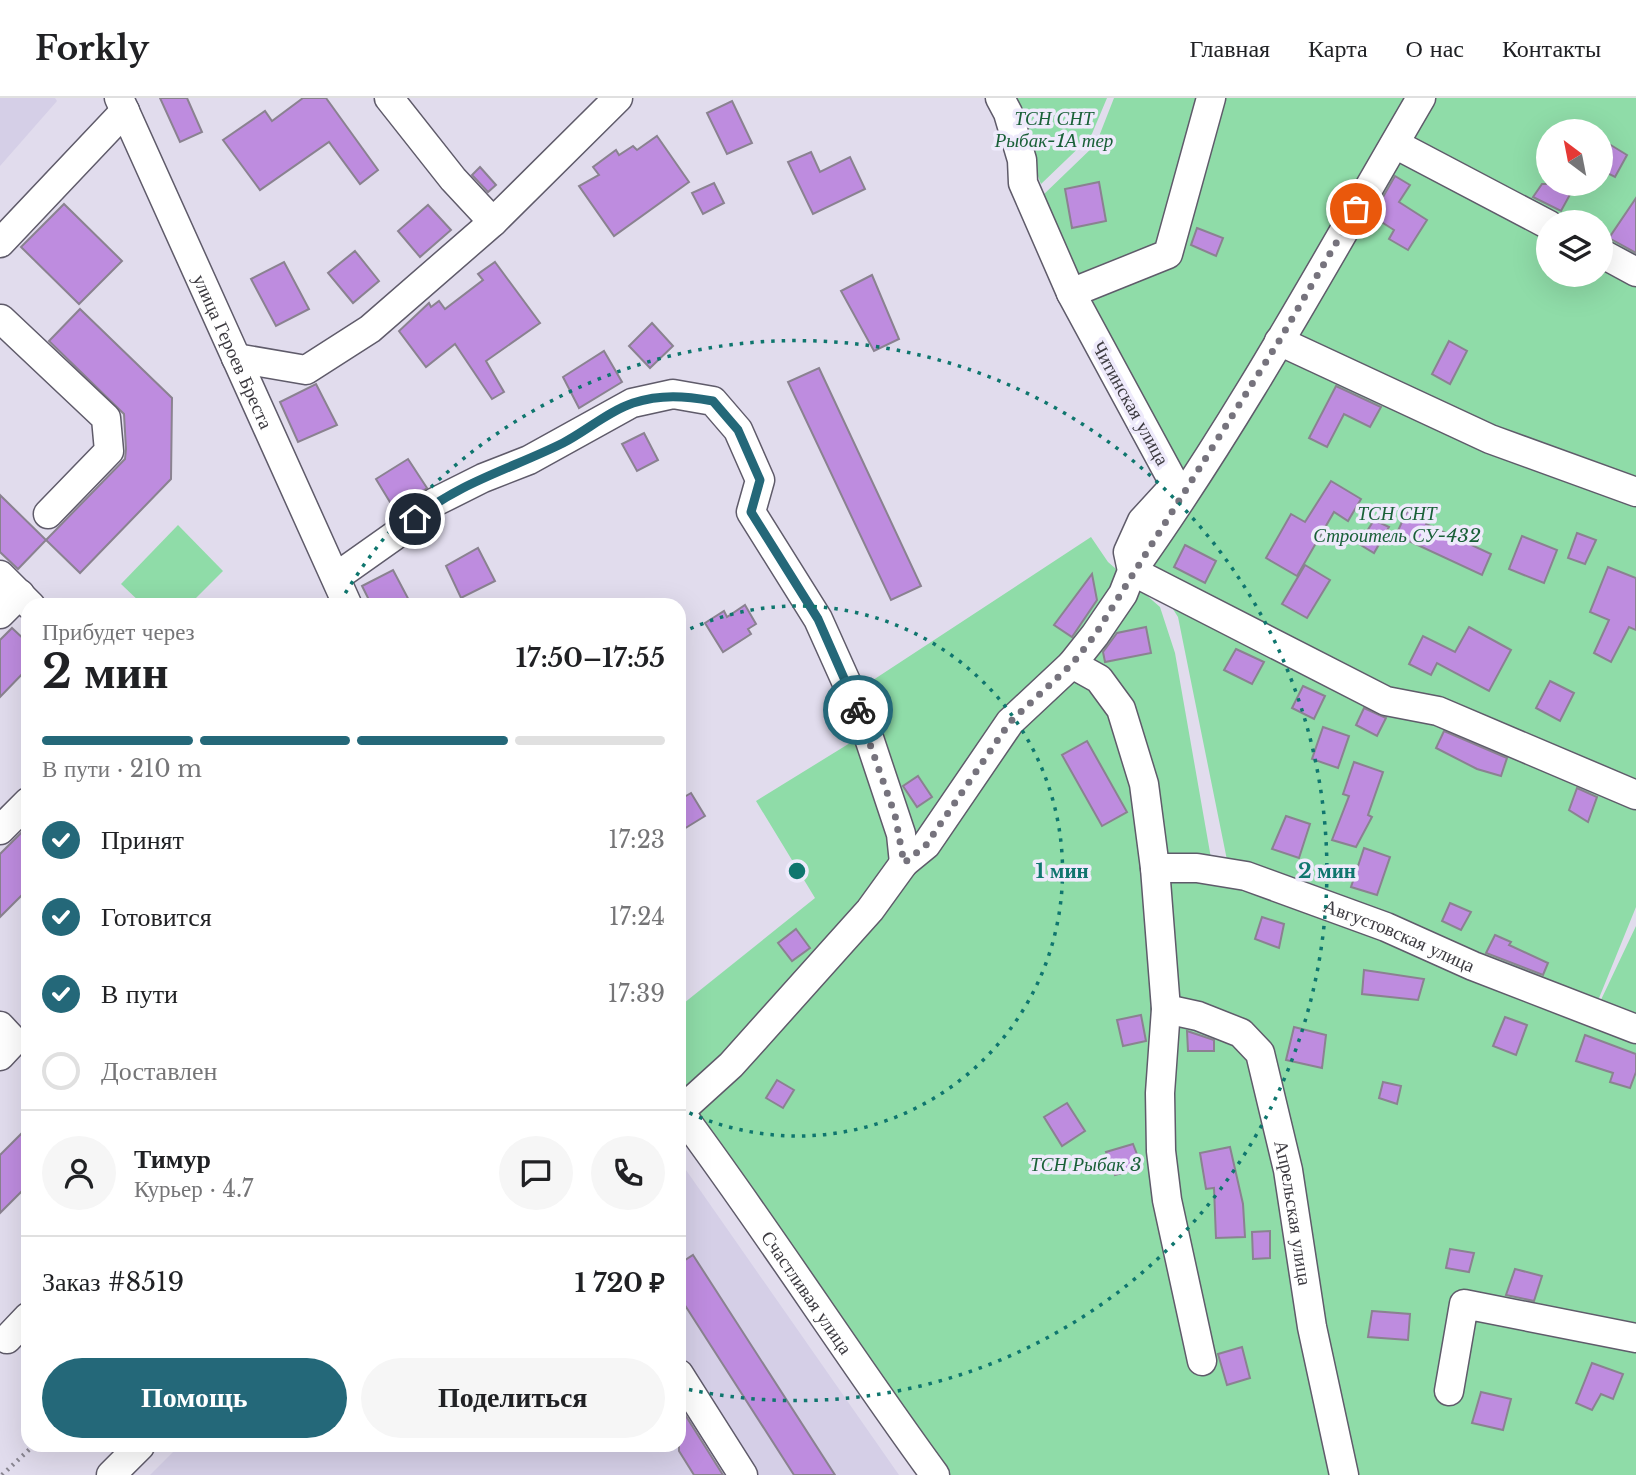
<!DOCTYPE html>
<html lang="ru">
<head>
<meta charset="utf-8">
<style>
  body { margin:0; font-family:"Libre Baskerville",serif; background:#f6f6f6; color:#202124; height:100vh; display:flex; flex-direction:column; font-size:26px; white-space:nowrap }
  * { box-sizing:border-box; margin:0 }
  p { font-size:23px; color:#757577 }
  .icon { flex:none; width:38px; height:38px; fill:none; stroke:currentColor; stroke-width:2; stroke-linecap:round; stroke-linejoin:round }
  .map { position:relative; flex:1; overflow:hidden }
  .details { position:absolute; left:21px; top:500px; width:665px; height:854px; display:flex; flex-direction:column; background:#fff; border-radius:21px; box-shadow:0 7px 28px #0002 }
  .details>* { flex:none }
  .needle { width:46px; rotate:328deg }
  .controls { position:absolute; left:1536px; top:21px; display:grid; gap:14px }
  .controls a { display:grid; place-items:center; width:77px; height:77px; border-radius:50%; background:#fff; box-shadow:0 7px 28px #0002; font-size:35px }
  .pin { position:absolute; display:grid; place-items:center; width:60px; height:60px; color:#fff; margin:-30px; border:4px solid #fff; border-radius:50%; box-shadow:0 2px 7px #0007 }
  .courier { position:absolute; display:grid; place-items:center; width:70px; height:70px; margin:-35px; border:5px solid #246879; border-radius:50%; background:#fff; color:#222; box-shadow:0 2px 9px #0007 }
  .overview em { font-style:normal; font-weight:700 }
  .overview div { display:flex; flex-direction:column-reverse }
  .overview { display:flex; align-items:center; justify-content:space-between; height:119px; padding:0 21px }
  h1 { font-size:46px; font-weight:700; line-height:52px }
  .bar { display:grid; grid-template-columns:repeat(4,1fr); gap:10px 7px; align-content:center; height:84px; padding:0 21px }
  .bar i { height:9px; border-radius:5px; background:#e0e0e0 }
  .bar .selected { background:#246879 }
  .bar p { grid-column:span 4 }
  .line { display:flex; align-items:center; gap:18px; padding:0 21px; border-top:2px solid #e0e0e0 }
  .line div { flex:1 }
  .round { display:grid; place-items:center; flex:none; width:74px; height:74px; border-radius:37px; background:#f6f6f6 }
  ol { padding:0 21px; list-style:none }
  li { display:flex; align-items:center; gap:21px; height:77px }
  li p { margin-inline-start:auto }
  li .icon { padding:7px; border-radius:50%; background:#246879; color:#fff; stroke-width:4 }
  li:last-child { color:#757577 }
  li i { width:38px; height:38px; border:4px solid #e0e0e0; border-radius:50% }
  .primary-button { display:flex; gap:14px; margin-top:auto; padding:14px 21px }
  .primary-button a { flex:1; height:80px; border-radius:42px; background:#246879; color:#fff; font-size:28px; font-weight:700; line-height:80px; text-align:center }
  .primary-button a+a { background:#f6f6f6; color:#202124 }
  header { display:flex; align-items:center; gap:42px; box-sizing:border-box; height:98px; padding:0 35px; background:#fff; border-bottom:2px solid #e0e0e0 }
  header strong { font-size:33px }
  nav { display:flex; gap:38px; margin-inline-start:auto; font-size:24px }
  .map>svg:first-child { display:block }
  .built { fill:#d5cfe7 }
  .green { fill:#8fdca8; fill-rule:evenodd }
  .building { fill:#be8cdf; stroke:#8a8290; stroke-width:2 }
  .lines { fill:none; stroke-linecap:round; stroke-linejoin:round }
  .minor-casing { stroke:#5f5b6a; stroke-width:31 }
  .path { stroke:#888590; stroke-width:4.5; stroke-dasharray:2 5; stroke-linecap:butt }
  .minor { stroke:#fff; stroke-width:28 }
  .done { stroke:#76737d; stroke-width:7; stroke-dasharray:0 12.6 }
  .route { stroke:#246879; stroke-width:9 }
  .ring { fill:none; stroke:#0f766e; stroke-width:3.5; stroke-dasharray:3.5 7 }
  .labels { text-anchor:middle; stroke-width:7; stroke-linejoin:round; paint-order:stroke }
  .park-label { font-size:19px; font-style:italic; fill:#196038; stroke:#eeeafb }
  .street-label { font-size:19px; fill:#3c3a40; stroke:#eeeafb }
  .centre { fill:#0f766e; stroke:#eeeafb; stroke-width:3.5 }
  .ring-label { font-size:21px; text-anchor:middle; font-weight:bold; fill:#0f766e; stroke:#eeeafb; stroke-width:7; stroke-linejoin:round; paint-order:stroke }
</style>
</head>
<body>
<header>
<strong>Forkly</strong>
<nav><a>Главная</a><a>Карта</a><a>О нас</a><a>Контакты</a></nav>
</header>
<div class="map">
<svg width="1636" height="1377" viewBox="0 0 1636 1377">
  <rect width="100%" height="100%" fill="#e1dced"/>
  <g class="built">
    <polygon points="0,0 55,0 57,3 0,68"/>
    <polygon points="679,1062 899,1377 150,1377 179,1348 679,1348"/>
  </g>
  <g class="green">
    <polygon points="998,0 1107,0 1091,38 1041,86 1030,57"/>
    <path d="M1114,0H1636V809L1597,905L1228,767L1178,519L1136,453L1162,384L1041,99L1096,46ZM1549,33H1601V86H1549ZM1549,124H1601V177H1549Z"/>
    <polygon points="178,427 223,473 189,507 143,507 121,486"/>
    <polygon points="1091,439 1108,464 1160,509 1175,555 1215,783 1283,804 1590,925 1636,828 1636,1377 927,1377 679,1013 679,909 815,800 756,703 884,624 867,586"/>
  </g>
  <g class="building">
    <polygon points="160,0 187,0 202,34 180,44"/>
    <polygon points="303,0 326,0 378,72 360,86 329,44 260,92 223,42 265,13 272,23"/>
    <polygon points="732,3 752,45 727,56 707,15"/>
    <polygon points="657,38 689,84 614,138 579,88 599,77 593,69 616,52 619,57 633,48 637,52"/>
    <polygon points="1601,41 1627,57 1615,79 1601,72"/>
    <polygon points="811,54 820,74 850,59 865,91 813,116 788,64"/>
    <polygon points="480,69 496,87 488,94 472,77"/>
    <polygon points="1395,78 1410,87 1399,104 1427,122 1408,152 1389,141 1394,132 1372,118"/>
    <polygon points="1099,84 1106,123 1072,130 1065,91"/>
    <polygon points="714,85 724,105 703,116 692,95"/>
    <polygon points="1542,86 1562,86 1573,91 1561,113 1533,99"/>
    <polygon points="1636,100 1636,155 1609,140"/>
    <polygon points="64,106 122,163 79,206 21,149"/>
    <polygon points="428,107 451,132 420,159 398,133"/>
    <polygon points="1197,130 1223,140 1216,158 1191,147"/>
    <polygon points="355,153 379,183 353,205 328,175"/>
    <polygon points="284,164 309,211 276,228 251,181"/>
    <polygon points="495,164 540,225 486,263 504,294 492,301 455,246 426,269 399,233 429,205 431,209 439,203 445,211 483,182 478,176"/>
    <polygon points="872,177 899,241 874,253 841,193"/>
    <polygon points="80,211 172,300 171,381 80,475 46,442 125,361 126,351 124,316 49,243"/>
    <polygon points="652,225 673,248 650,270 629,248"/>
    <polygon points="1449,243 1467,253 1450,286 1432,276"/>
    <polygon points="604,253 622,284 579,310 563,279"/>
    <polygon points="819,270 921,488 891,502 788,284"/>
    <polygon points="316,286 337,327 298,344 280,304"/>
    <polygon points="1336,288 1381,309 1370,329 1344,316 1327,349 1309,340"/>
    <polygon points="644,335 658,362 637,373 622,346"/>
    <polygon points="408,361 427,390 396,414 376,381"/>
    <polygon points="1331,383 1361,401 1348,423 1334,414 1297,478 1266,460 1291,416 1305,424"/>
    <polygon points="0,397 46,442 18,471 0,454"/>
    <polygon points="1407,413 1427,423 1426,426 1491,456 1482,477 1396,437"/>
    <polygon points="1374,422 1389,429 1374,455 1359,446"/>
    <polygon points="1577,435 1596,442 1585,466 1568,460"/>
    <polygon points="1522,438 1557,452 1544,485 1509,471"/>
    <polygon points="1185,447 1216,463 1205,485 1174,469"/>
    <polygon points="478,450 495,483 461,500 446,468"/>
    <polygon points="1305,467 1330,482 1307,520 1282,506"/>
    <polygon points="1608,469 1636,480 1636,532 1629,529 1611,564 1594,555 1609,522 1590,514"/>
    <polygon points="393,472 412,508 372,508 362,488"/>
    <polygon points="1092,476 1097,502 1072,539 1054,527"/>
    <polygon points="745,507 756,526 748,531 751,536 723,554 705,525 724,513 727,519"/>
    <polygon points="1146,529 1151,555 1105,564 1103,554 1117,535"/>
    <polygon points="1469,529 1511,552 1489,593 1437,565 1431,577 1409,566 1423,538 1455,554"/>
    <polygon points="12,530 28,545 28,570 0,599 0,542"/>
    <polygon points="1236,551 1264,564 1252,586 1224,572"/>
    <polygon points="1550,583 1574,595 1560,623 1536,610"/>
    <polygon points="1303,588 1325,598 1314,621 1292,610"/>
    <polygon points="1364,610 1386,620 1377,638 1356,627"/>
    <polygon points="1323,629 1349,638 1338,670 1312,661"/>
    <polygon points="1444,633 1507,660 1501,678 1477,671 1436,650"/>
    <polygon points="1087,643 1127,714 1102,728 1062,657"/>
    <polygon points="1354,664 1383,674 1368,717 1372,719 1356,749 1332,742 1349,698 1343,696"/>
    <polygon points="918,678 932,699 917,709 903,688"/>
    <polygon points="1577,690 1597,699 1588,724 1569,712"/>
    <polygon points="691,695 705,718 679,734 679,702"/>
    <polygon points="1286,718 1310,726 1299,760 1272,751"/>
    <polygon points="28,728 28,791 0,819 0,756"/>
    <polygon points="1364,750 1390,759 1377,797 1351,789"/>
    <polygon points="1450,805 1471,814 1461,832 1442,823"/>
    <polygon points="1262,819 1284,826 1279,850 1255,841"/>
    <polygon points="796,831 810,850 792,863 778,845"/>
    <polygon points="1495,837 1511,844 1509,847 1548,865 1543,877 1486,855"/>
    <polygon points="1364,872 1424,881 1418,902 1362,896"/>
    <polygon points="1141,917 1146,943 1123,948 1117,922"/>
    <polygon points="1505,919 1527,927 1516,957 1493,948"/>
    <polygon points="1294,929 1326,937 1322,970 1286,962"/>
    <polygon points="1187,933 1214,942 1214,953 1188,953"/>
    <polygon points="1585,937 1636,956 1636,974 1630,990 1610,984 1613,975 1576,963"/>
    <polygon points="777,982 794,992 783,1010 766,1000"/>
    <polygon points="1383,984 1401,988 1397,1006 1379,1000"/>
    <polygon points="1067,1005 1085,1033 1062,1048 1044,1019"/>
    <polygon points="28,1029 28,1087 0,1115 0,1057"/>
    <polygon points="1133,1046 1142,1069 1115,1077 1106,1054"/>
    <polygon points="1230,1049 1243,1106 1245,1139 1216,1140 1214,1090 1206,1091 1200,1055"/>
    <polygon points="1270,1133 1270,1160 1253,1161 1252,1134"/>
    <polygon points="1450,1151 1474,1155 1469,1174 1446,1170"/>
    <polygon points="693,1157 835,1377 794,1377 679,1198 679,1166"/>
    <polygon points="1515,1171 1542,1178 1534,1203 1506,1197"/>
    <polygon points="1372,1213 1410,1216 1408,1242 1368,1239"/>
    <polygon points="1242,1249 1250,1280 1227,1287 1218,1256"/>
    <polygon points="1592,1265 1623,1276 1613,1301 1601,1296 1592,1312 1576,1305"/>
    <polygon points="1481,1294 1511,1301 1503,1332 1472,1325"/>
    <polygon points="679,1307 723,1377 694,1377 679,1353"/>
  </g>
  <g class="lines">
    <defs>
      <g id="minor">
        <path id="s1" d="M119,0L348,508"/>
        <polyline points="389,0 453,81 493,124"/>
        <path d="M1421,0C1328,159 1239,323 1132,473L1386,603L1438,613L1636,697"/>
        <polyline points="1395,46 1549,127"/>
        <polyline points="0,145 125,13"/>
        <polyline points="1601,155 1636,174"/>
        <polyline points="1071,195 1168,156 1211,0"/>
        <polyline points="1,221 106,320 109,353 48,416"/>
        <polyline points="1279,243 1490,341 1636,394"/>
        <polyline points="236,260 306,272 370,231 493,124 618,0"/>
        <polyline points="0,477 31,508"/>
        <polyline points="336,479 394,438 435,404 483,380 529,362 632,305 673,296 713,303 738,332 760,382 751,414 818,521 862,619 901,736 904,765 926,747 1010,624 1072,566 1095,537 1123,496 1132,473 1128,454 1142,423 1175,387 1071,195 1023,85 1022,62 1008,15 1000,0"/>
        <polyline points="0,516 20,496"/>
        <polyline points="1072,566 1099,581 1121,611 1144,686 1155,770 1166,911 1160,995 1161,1053 1167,1102 1202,1263"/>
        <polyline points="0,732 28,704"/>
        <path id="s2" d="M1155,770H1197L1246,778L1386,829L1473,868L1636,931"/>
        <path id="s3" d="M1166,911L1198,918L1241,935L1260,955L1288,1072L1312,1229L1344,1377"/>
        <polyline points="0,928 14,943 0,958"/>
        <polyline points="679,1004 688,1006 731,967 870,812 904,765"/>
        <path id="s4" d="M679,1013C768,1132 847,1257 935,1377"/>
        <polyline points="7,1241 28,1219"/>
        <polyline points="679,1276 743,1377"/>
        <polyline points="1449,1293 1464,1206 1636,1240"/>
        <polyline points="111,1377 140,1348"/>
      </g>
    </defs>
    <use href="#minor" class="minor-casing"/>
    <polyline class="path" points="2,1377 33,1348"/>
    <use href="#minor" class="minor"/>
  </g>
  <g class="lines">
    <polyline class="done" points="858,612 895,717 904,765 926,747 1010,624 1072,566 1095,537 1279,243 1356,111"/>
    <path class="route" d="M415,421C458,385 513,370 563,345C586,333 609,313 633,305C661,296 685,298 713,303L738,332L760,382L751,414L818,521L858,612"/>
  </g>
  <g class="ring">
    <path d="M681 535A265 265 0 1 1 681 1011"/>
    <path d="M340 504A530 530 0 1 1 682 1290"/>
  </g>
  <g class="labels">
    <g class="park-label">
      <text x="1054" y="27">ТСН СНТ<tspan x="1054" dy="22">Рыбак-1А тер</tspan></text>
      <text x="1397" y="422">ТСН СНТ<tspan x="1397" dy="22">Строитель СУ-432</tspan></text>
      <text x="1086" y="1073">ТСН Рыбак 3</text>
    </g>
    <g class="street-label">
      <text dy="7" stroke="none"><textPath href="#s1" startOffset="278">улица Героев Бреста</textPath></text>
      <text transform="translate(1131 305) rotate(61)" y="7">Читинская улица</text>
      <text dy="7" stroke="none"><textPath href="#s2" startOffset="256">Августовская улица</textPath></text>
      <text dy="7" stroke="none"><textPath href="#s3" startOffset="270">Апрельская улица</textPath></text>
      <text dy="7" stroke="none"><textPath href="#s4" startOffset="222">Счастливая улица</textPath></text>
    </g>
  </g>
  <circle cx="797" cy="773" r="10" class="centre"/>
  <g class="ring-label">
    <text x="1062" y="780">1 мин</text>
    <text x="1327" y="780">2 мин</text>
  </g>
</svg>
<div class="controls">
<a><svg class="needle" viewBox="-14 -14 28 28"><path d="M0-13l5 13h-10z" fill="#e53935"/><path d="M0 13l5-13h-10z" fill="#757577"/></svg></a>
<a><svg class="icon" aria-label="layers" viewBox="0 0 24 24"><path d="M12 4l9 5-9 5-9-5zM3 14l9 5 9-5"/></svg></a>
</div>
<div class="pin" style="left:1356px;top:111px;background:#ea580c"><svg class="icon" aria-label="bag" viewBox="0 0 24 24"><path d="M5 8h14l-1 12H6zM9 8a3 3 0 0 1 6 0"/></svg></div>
<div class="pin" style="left:415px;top:421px;background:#1f2937"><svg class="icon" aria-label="home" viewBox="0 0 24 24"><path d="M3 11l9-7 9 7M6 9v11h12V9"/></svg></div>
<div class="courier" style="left:858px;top:612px"><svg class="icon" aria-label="bike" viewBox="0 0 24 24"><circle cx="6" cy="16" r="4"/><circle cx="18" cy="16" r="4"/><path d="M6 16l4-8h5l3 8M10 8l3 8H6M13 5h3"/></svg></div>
<section class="details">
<div class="overview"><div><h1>2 мин</h1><p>Прибудет через</p></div><em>17:50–17:55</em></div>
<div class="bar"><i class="selected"></i><i class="selected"></i><i class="selected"></i><i></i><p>В пути · 210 m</p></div>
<ol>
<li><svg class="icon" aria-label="check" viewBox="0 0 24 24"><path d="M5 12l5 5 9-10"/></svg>Принят<p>17:23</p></li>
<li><svg class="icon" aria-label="check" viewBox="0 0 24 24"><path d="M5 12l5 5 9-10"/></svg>Готовится<p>17:24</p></li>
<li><svg class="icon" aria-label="check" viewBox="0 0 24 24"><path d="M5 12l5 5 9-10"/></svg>В пути<p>17:39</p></li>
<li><i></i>Доставлен</li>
</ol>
<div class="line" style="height:126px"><a class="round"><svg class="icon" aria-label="person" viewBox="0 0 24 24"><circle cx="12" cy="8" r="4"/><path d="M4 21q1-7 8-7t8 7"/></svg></a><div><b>Тимур</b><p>Курьер · 4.7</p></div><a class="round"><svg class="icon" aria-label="chat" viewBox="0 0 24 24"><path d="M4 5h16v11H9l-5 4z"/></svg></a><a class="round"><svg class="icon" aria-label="phone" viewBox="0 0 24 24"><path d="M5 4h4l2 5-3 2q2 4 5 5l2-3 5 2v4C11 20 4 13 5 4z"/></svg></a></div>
<div class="line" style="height:91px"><div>Заказ #8519</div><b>1 720 ₽</b></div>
<div class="primary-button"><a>Помощь</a><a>Поделиться</a></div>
</section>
</div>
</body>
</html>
